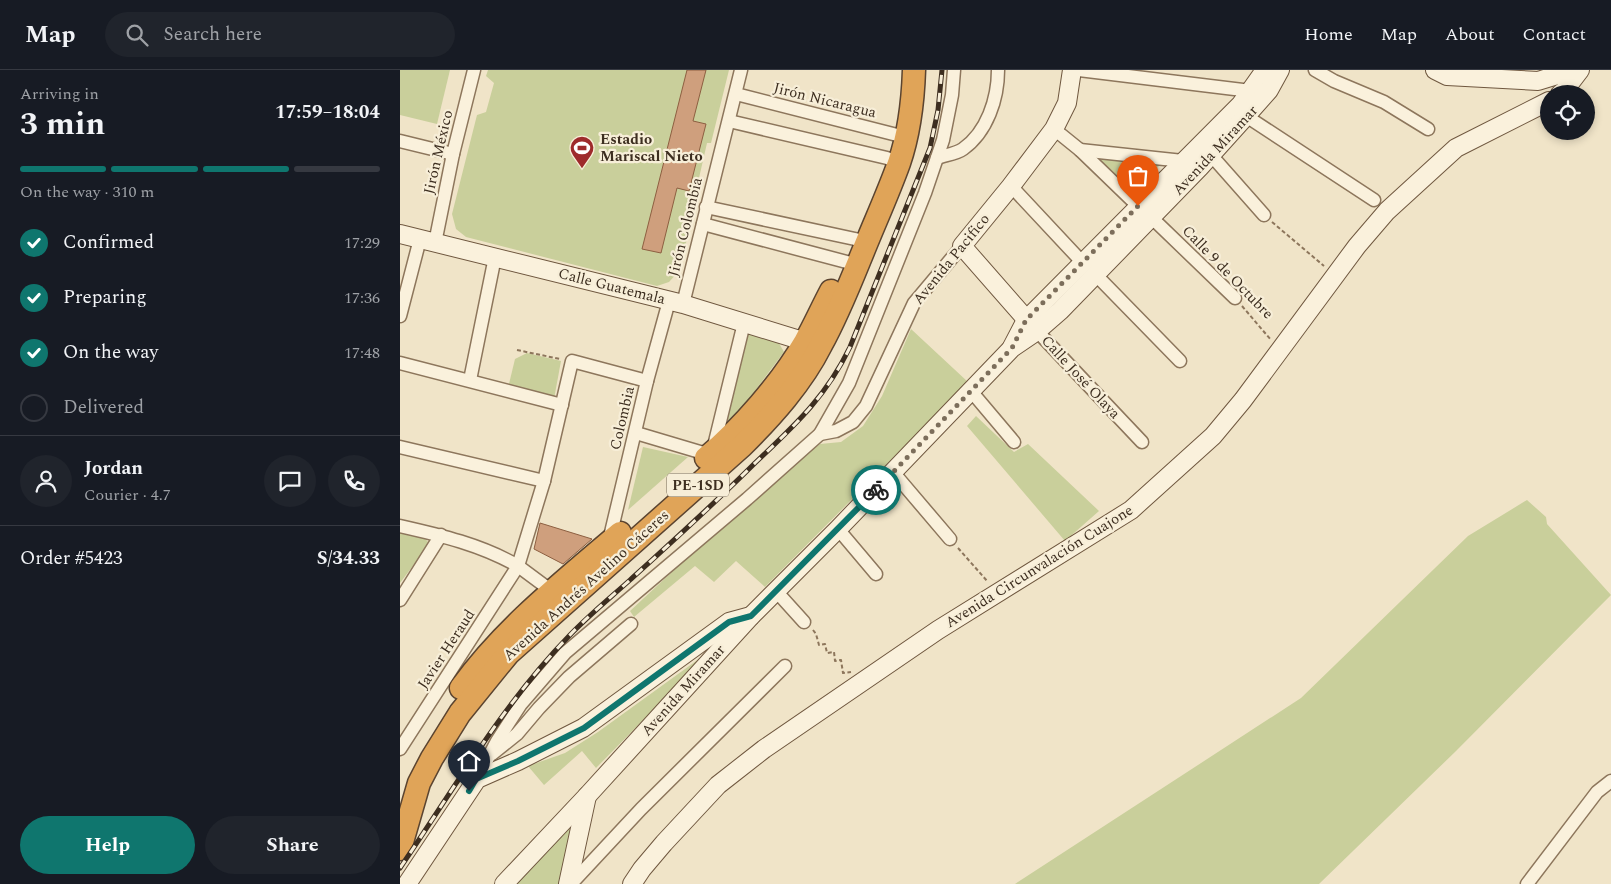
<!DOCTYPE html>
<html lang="en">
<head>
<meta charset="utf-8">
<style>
  body { margin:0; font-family:Spectral,serif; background:#20242c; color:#f1f3f6; height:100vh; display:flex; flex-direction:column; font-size:19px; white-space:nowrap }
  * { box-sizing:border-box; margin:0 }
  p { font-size:16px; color:#9ea1a6 }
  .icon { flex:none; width:28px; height:28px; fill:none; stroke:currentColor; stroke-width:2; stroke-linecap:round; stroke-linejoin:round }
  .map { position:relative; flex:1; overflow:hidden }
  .details { display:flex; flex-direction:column; background:#171b24; width:400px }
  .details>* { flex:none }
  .fabs { position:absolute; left:1140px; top:15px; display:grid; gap:10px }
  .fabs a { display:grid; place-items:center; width:55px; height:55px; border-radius:50%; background:#171b24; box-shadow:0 2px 8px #0003; font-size:25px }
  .pin { position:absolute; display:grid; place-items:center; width:42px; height:42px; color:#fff; margin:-51px -21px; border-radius:50% 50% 50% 0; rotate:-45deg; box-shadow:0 0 5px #0007 }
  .pin .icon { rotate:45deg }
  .courier { position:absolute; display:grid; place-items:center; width:50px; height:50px; margin:-25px; border:4px solid #0f766e; border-radius:50%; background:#fff; color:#222; box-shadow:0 1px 6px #0007 }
  .head em { font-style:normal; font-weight:700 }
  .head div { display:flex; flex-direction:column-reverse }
  .head { display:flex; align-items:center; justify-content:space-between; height:85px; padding:0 20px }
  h1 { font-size:32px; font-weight:700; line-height:38px }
  .bar { display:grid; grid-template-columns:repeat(4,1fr); gap:8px 5px; align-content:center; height:60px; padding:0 20px }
  .bar i { height:6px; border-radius:4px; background:#363941 }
  .bar .active { background:#0f766e }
  .bar p { grid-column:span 4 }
  .line { display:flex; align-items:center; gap:12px; padding:0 20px; border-top:1px solid #363941 }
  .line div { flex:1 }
  .round { display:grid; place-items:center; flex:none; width:52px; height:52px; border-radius:26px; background:#20242c }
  ol { padding:0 20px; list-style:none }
  li { display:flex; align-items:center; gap:15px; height:55px }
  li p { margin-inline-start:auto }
  li .icon { padding:5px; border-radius:50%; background:#0f766e; color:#fff; stroke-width:4 }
  li:last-child { color:#9ea1a6 }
  li i { width:28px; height:28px; border:2px solid #363941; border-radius:50% }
  .action { display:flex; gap:10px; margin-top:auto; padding:10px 20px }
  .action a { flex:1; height:58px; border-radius:30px; background:#0f766e; color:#fff; font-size:20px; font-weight:700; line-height:58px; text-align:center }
  .action a+a { background:#20242c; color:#f1f3f6 }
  header { display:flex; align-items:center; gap:30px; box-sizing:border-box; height:70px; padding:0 25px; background:#171b24; border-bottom:1px solid #363941 }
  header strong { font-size:24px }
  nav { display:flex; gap:28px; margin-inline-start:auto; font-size:18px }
  .search { width:350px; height:45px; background:#20242c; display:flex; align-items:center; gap:12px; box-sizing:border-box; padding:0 18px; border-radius:28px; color:#9ea1a6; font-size:19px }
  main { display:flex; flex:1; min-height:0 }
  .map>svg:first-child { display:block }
  .green { fill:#c9cf9b }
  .building { fill:#cf9f7d; stroke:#8d5f41 }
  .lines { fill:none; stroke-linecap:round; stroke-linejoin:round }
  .street-casing { stroke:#8d765c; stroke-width:15 }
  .secondary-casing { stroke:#6f573f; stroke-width:20 }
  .highway-casing { stroke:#5b4430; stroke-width:25 }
  .path { stroke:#8d765c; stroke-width:2; stroke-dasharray:4 2.5; stroke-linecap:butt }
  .street { stroke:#faf1dc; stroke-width:12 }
  .secondary { stroke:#faf1dc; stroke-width:18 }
  .highway { stroke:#e0a458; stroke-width:22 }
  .rail-casing { stroke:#3d2e20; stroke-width:5 }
  .rail { stroke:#f7eed8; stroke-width:3; stroke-dasharray:9; stroke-linecap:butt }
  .done { stroke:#7c6e5b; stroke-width:5; stroke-dasharray:0 9 }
  .route { stroke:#0f766e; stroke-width:6 }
  .labels { text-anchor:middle; stroke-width:4.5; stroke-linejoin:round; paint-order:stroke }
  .shield { fill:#f7eed8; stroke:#756857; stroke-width:1 }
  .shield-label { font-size:14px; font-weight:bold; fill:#3d2e20 }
  .street-label { font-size:15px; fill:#3d2e20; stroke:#f7eed8 }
  .poi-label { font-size:15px; font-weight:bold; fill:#3d2e20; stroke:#f7eed8; text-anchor:start }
</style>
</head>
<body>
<header>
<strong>Map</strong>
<div class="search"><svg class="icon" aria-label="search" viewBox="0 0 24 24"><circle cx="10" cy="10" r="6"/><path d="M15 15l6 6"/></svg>Search here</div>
<nav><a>Home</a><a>Map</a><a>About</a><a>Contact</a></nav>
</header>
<main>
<section class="details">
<div class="head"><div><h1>3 min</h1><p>Arriving in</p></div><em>17:59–18:04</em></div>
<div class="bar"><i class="active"></i><i class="active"></i><i class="active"></i><i></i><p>On the way · 310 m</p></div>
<ol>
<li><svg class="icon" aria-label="check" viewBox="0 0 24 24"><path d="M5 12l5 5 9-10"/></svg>Confirmed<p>17:29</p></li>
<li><svg class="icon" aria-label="check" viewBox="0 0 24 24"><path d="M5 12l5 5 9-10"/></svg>Preparing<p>17:36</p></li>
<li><svg class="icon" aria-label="check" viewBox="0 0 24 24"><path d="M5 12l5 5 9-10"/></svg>On the way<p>17:48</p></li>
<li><i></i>Delivered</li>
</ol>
<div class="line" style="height:90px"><a class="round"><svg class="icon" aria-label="person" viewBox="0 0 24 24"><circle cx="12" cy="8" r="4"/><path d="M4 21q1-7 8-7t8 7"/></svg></a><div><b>Jordan</b><p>Courier · 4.7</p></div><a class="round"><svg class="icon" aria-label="chat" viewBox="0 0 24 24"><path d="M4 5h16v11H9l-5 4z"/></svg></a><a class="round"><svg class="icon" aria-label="phone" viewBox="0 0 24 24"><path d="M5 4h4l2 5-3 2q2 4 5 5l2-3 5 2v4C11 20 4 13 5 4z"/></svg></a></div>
<div class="line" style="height:65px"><div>Order #5423</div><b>S/34.33</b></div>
<div class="action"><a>Help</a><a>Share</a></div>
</section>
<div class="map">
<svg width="1211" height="814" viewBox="0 0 1211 814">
  <rect width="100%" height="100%" fill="#f0e4c8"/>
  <g class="green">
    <polygon points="0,0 50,0 37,54 0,45"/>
    <polygon points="88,0 329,0 311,73 307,73 299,108 302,109 279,201 269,212 257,216 66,167 56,159 52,144 77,45 86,42 94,13 86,6"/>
    <polygon points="700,85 760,95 736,119 732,120 700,89"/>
    <polygon points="511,259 568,312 365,517 336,491 314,512 295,496 234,547 230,541 287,488 402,387 420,374 441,372 463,356 482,326"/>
    <polygon points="348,261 376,268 384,282 339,342 326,353"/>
    <polygon points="127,283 161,291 154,329 108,318 115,289"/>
    <polygon points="576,346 614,382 628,374 699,441 665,471 567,356"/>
    <polygon points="243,377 288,387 228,440"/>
    <polygon points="1127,430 1146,447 1147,454 1211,525 1056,681 919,814 615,814 901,628 1068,466"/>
    <polygon points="0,461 23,466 28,472 27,477 0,513"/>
    <polygon points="314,578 196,698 182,681 144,715 128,696 165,683 198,662"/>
    <polygon points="172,755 160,814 116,814"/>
  </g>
  <g class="building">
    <polygon points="287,0 306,0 293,51 306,54 289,121 277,118 261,183 242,179"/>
    <polygon points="140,453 192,469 163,494 134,479"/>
  </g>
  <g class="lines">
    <defs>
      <g id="street">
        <polyline points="679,0 851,21"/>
        <polyline points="915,0 934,11 984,32 1028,59"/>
        <polyline points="336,24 505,67"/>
        <polyline points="846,46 974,130"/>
        <polyline points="329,51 487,88 499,93"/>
        <polyline points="654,59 680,80 738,136"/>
        <polyline points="0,71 53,84"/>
        <polyline points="680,80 783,91"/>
        <polyline points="811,85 864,145"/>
        <path d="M537,88C545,85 556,84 563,79C587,62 598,29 598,0"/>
        <polyline points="611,116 682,192"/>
        <polyline points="306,137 455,169 467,173"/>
        <polyline points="751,147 835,228"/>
        <polyline points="303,154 458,195"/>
        <polyline points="35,173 53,84 74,0"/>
        <polyline points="696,205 780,291"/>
        <polyline points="283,234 341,0"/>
        <polyline points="0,246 20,169"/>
        <polyline points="637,261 742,372"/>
        <polyline points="0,293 162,335"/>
        <polyline points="70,310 95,187"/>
        <polyline points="571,321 614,372"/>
        <polyline points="236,363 310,385"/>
        <polyline points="420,364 436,361 453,352 466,336 514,233 562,176"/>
        <polyline points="0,377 144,411"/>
        <polyline points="313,380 344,253"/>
        <polyline points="493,402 550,469"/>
        <path d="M0,456C40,465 82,475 118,496L0,679"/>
        <polyline points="438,459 476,504"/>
        <polyline points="209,471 247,311 269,231"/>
        <polyline points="376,521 404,552"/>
        <polyline points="157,525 118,496 144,411 172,291 247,311"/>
        <polyline points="0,530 41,465"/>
        <polyline points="92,684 117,664 139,638 169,607 231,554"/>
        <polyline points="77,709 97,671 121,634 165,583 347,429 420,364 449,313 525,123 543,70 552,25 554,0"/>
        <polyline points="171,814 241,739 385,596"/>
        <polyline points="1127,814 1197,722 1211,711"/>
      </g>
      <g id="secondary">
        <polyline points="1035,0 1047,6 1138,11 1174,0"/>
        <polyline points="1160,24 1164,21 1180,0"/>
        <polyline points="0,164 283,234 416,275"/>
        <polyline points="633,257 562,176 611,116 654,59 667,33 672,0"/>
        <polyline points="612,277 626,250 841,34 865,0"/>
        <polyline points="7,814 77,709 118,691 183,658 329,552 351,546"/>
        <polyline points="104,814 187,726 351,546 438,459 612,278 637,261 660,241 800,97 846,46 869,20 880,0"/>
        <polyline points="168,814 187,726"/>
        <polyline points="232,814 242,799 264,773 318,715 364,679 538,560 731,440 813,366 843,330 957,176 987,141 1056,78 1149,31"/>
      </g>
      <g id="highway">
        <path d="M306,388C342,358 381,313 405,272C414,256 422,238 431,221"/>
        <path d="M61,618C104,558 164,511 220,463"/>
        <path d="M0,779L19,713L32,688L60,643L108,584L342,376C372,346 402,313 421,275C440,241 454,203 469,167C479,143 490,118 499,93C509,64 513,31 514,0"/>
      </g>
    </defs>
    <use href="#street" class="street-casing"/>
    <use href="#secondary" class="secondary-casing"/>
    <use href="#highway" class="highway-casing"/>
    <g class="path">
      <polyline points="872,152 924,196"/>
      <polyline points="842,236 871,270"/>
      <polyline points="117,280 160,289"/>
      <polyline points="558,478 588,512"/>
      <polyline points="413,560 416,564 419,575 425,574 427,583 434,582 435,591 441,590 443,603 451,602"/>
    </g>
    <use href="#street" class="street"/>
    <use href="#secondary" class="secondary"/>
    <use href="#highway" class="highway"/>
    <defs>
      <path id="rail" d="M0,798C54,719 102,635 169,566C188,546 210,528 230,510C273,471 315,433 355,393C395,355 426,327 450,277L530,78L538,40L542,0"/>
    </defs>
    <use href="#rail" class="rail-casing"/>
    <use href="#rail" class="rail"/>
  </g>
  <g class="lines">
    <polyline class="done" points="476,420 612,278 626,250 738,136"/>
    <polyline class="route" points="69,721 76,709 118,691 184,658 329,552 351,546 476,420"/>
  </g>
  <defs>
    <symbol id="stadium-pin" viewBox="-11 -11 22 30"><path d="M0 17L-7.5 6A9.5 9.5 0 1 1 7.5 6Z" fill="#9e2a2b" stroke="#f7eed8"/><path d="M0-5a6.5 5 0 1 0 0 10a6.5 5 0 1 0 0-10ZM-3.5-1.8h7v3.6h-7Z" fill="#fff"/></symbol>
  </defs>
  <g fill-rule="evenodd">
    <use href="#stadium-pin" x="168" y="64" width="28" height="38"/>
  </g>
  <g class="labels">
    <rect class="shield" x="267" y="403.5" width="62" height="23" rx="4"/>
    <g class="shield-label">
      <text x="298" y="420">PE-1SD</text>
    </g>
    <g class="street-label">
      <text transform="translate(425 30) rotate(14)" y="5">Jirón Nicaragua</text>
      <text transform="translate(815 80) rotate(-47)" y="5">Avenida Miramar</text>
      <text transform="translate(38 82) rotate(-77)" y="5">Jirón México</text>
      <text transform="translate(285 157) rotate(-76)" y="5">Jirón Colombia</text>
      <text transform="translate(551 189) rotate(-51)" y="5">Avenida Pacifico</text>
      <text transform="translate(828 202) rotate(46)" y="5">Calle 9 de Octubre</text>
      <text transform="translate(212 216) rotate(14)" y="5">Calle Guatemala</text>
      <text transform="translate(681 307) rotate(47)" y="5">Calle José Olaya</text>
      <text transform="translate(222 348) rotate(-77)" y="5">Colombia</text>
      <text transform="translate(639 496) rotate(-32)" y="5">Avenida Circunvalación Cuajone</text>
      <text transform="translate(186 515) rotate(-42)" y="5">Avenida Andrés Avelino Cáceres</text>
      <text transform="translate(46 579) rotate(-57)" y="5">Javier Heraud</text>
      <text transform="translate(283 620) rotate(-48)" y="5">Avenida Miramar</text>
    </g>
    <g class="poi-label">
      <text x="200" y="74">Estadio<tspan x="200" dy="17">Mariscal Nieto</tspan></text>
    </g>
  </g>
</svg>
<div class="fabs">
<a><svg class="icon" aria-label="locate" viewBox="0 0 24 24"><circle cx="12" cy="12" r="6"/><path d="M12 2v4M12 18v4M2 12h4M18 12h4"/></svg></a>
</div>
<div class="pin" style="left:738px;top:136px;background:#ea580c"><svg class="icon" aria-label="bag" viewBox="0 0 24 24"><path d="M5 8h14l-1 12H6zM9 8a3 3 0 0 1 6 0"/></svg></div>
<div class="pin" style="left:69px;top:721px;background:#1f2937"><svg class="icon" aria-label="home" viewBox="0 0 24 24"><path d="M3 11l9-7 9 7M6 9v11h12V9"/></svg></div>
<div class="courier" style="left:476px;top:420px"><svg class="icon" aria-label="bike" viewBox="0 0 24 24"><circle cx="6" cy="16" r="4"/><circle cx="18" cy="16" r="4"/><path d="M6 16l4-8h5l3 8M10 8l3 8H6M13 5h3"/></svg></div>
</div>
</main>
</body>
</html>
